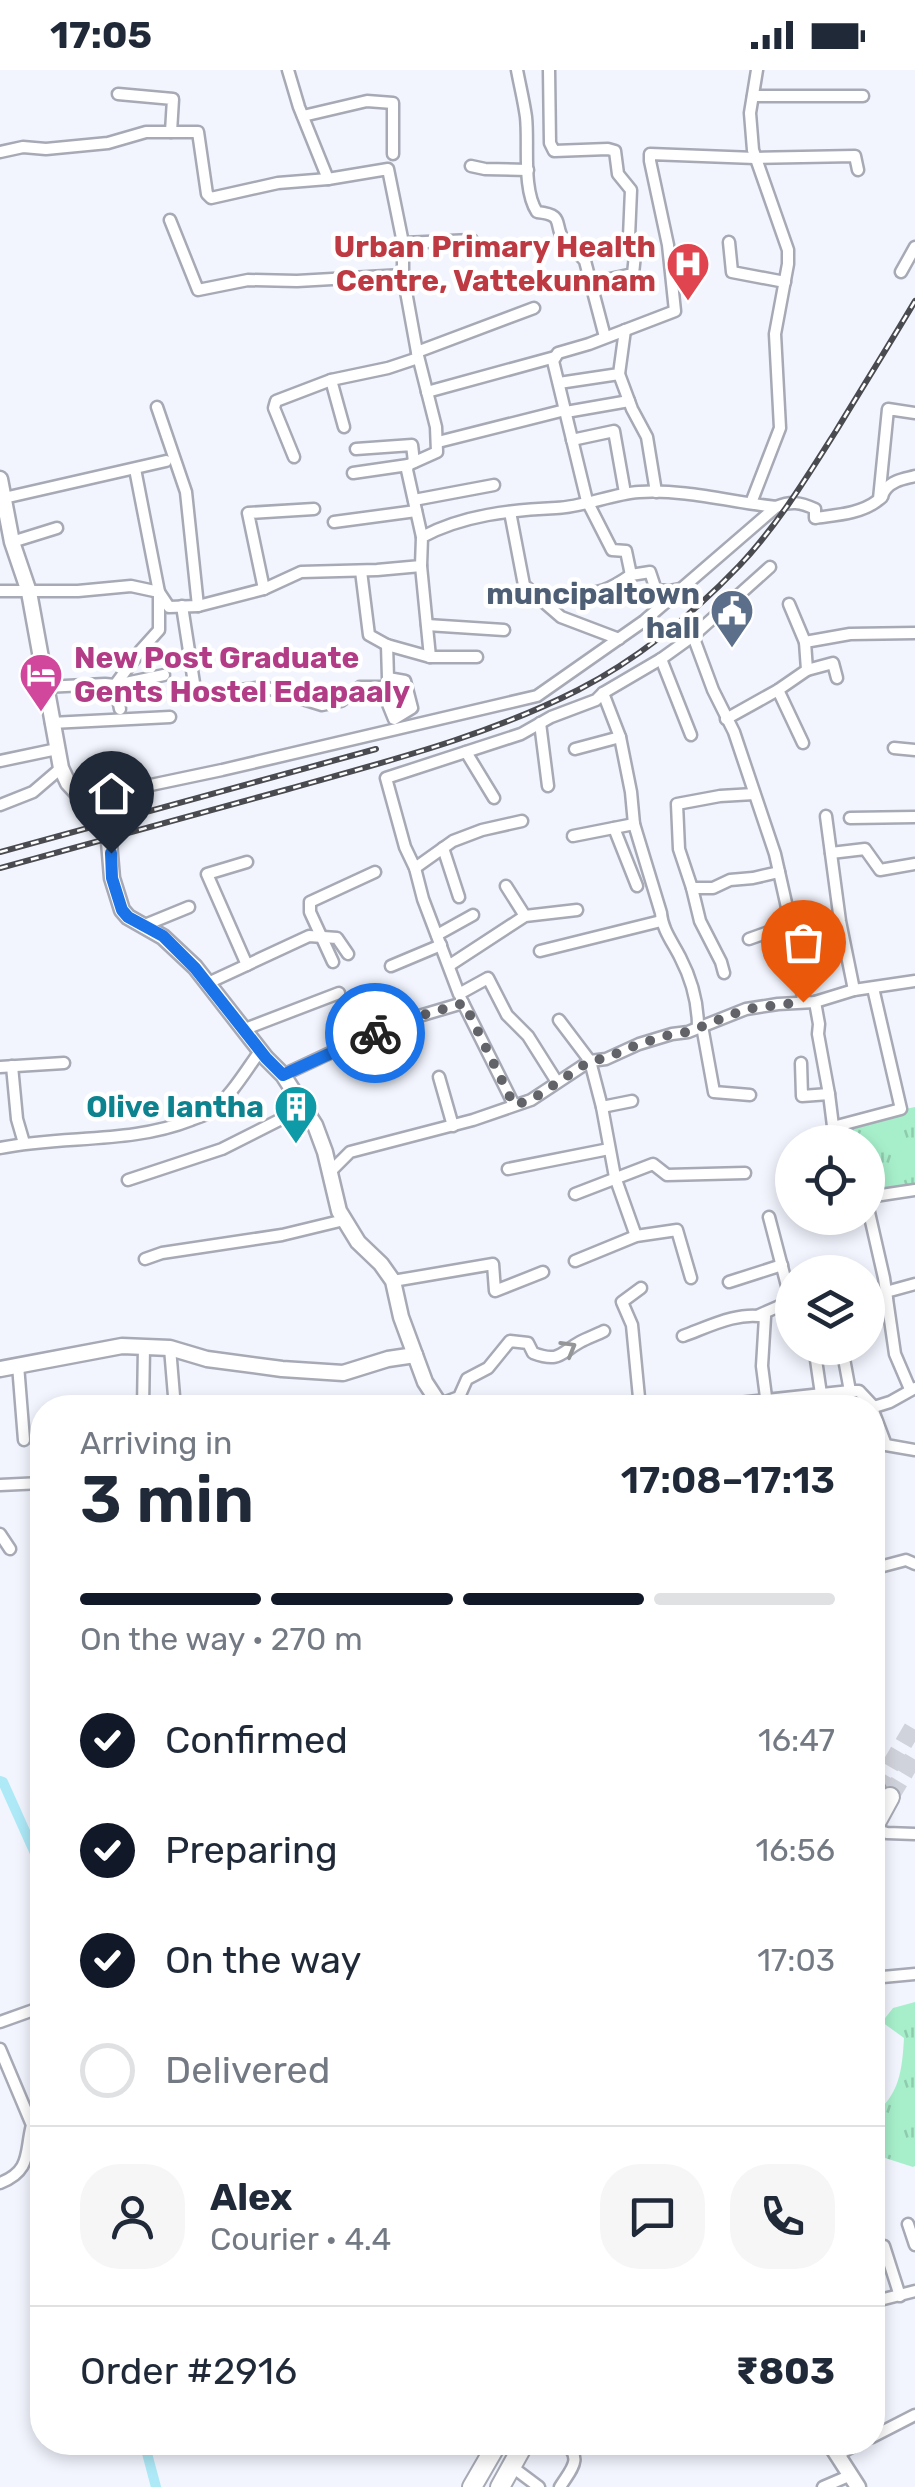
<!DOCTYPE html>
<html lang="en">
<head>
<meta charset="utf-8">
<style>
  body { margin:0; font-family:Rubik,sans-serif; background:#f6f6f7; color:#1f2937; height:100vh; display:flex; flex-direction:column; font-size:38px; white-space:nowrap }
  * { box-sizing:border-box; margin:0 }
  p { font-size:32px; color:#747a83 }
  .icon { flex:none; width:55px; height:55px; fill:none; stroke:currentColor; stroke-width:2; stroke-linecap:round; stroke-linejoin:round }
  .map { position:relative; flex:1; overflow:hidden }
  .sheet { position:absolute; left:30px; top:1325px; width:855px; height:1060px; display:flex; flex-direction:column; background:#fff; border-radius:40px; box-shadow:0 5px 15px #0003 }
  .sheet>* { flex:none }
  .fabs { position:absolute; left:775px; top:1055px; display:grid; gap:20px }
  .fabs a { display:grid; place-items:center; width:110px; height:110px; border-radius:50%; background:#fff; box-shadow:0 5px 15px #0003; font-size:50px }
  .pin { position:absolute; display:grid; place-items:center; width:85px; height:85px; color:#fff; margin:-102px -42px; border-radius:50% 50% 50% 0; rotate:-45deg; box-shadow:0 0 10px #0007 }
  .pin .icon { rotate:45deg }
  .courier { position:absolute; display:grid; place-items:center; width:100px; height:100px; margin:-50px; border:8px solid #1a73e8; border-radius:50%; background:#fff; color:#222; box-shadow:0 2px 12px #0007 }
  .headline em { font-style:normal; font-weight:600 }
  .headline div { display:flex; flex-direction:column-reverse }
  .headline { display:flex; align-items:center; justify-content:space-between; height:170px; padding:0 50px }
  h1 { font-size:65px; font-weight:600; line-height:75px }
  .bar { display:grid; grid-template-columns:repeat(4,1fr); gap:15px 10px; align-content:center; height:120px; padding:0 50px }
  .bar i { height:12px; border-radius:8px; background:#e0e1e3 }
  .bar .current { background:#111827 }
  .bar p { grid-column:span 4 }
  .line { display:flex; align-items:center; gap:25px; padding:0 50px; border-top:2px solid #e0e1e3 }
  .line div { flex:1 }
  .round { display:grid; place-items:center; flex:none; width:105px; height:105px; border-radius:40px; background:#f6f6f7 }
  ol { padding:0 50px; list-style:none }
  li { display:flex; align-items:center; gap:30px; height:110px }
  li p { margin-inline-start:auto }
  li .icon { padding:10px; border-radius:50%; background:#111827; color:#fff; stroke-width:4 }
  li:last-child { color:#747a83 }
  li i { width:55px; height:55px; border:5px solid #e0e1e3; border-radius:50% }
  .status { display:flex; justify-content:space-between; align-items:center; height:70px; padding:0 50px; background:#fff; direction:ltr }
  .status svg { height:28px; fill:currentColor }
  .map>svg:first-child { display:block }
  .park { fill:url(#park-tufts) }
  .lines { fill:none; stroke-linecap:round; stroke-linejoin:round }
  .canal { stroke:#ade9f7; stroke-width:10 }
  .secondary-tunnel { stroke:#d1d3dc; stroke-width:14; stroke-dasharray:14 7; stroke-linecap:butt }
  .highway-tunnel { stroke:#d1d3dc; stroke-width:18; stroke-dasharray:18 9; stroke-linecap:butt }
  .street-casing { stroke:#a7aab5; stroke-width:15 }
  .secondary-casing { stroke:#a7aab5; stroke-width:19 }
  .highway-casing { stroke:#a7aab5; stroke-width:22 }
  .street { stroke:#fff; stroke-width:10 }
  .secondary { stroke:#fff; stroke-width:14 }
  .highway { stroke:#fff; stroke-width:18 }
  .rail-casing { stroke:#494b50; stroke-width:6 }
  .rail { stroke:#fff; stroke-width:2.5; stroke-dasharray:8; stroke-linecap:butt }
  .oneway { stroke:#959698 }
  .done { stroke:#626369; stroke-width:10; stroke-dasharray:0 18 }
  .route { stroke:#1a73e8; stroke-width:12 }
  .labels { text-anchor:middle; stroke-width:9; stroke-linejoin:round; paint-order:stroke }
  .health-label { font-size:30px; font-weight:bold; fill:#be3a42; stroke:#fff; text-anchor:end }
  .service-label { font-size:30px; font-weight:bold; fill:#4e5e75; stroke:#fff; text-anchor:end }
  .hotel-label { font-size:30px; font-weight:bold; fill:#b23c85; stroke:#fff; text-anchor:start }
  .culture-label { font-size:30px; font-weight:bold; fill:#0d838f; stroke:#fff; text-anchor:end }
</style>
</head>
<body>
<div class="status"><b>17:05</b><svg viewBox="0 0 49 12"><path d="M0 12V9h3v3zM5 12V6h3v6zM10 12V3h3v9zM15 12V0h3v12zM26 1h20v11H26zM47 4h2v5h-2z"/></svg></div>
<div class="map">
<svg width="915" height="2417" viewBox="0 0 915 2417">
  <defs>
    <pattern id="park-tufts" width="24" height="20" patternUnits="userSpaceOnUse" patternTransform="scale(2.5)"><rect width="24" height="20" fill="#a7efcb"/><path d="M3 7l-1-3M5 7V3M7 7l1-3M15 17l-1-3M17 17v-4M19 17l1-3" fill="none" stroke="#8fccae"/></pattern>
  </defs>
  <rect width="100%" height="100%" fill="#f2f5fe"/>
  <g class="park">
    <polygon points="915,1037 915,1114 868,1122 868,1072 845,1072 843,1052"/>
    <path d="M915,1932V2096L913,2097L876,2085L873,2082L872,2046C900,2025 902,2000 904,1968L882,1952L893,1938Z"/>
  </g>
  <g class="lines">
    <g class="canal">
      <polyline points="0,1711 3,1712 42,1799"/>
      <polyline points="144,2372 156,2417"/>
    </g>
    <polyline class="secondary-tunnel" points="94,741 109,772"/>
    <g class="highway-tunnel">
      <polyline points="876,1720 915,1654"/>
      <polyline points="890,1727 915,1685"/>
    </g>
    <defs>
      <g id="street">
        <polyline points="288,0 299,37 328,109"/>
        <path d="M517,0C520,16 524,32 526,47C529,74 522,119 537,142C567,145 552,155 565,172C570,179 579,183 585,191L605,267"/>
        <polyline points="549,0 550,73 554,81 608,79 615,81 618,104 631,120 629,167 635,185 633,204 591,213"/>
        <polyline points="118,24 173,29 171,62"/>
        <polyline points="753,26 863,26"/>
        <polyline points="303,46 367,31 393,33 393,84"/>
        <polyline points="0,82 23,77 46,79 108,73 146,62 198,62 207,124 211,128 278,113 328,109 388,99 403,173 403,205 417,282 436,357 437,382 408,395 407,400 422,467"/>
        <polyline points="471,96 485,99 528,100"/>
        <polyline points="170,150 198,220 248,210 297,211 403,205"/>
        <polyline points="729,172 732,202 785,212"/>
        <polyline points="403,173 472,170"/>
        <polyline points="901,202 915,177"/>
        <polyline points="417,282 534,238"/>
        <polyline points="619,304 632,339 647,367 656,422"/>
        <polyline points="559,313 619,304 625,260"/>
        <polyline points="427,322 555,287"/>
        <polyline points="157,337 186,422 198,536"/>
        <polyline points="566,342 629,331"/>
        <polyline points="344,357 331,310 388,298 418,288"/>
        <polyline points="572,370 614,361 625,423"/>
        <polyline points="438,372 565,340"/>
        <polyline points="356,379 412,375 414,392"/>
        <polyline points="294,387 274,338 276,331 331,310"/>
        <polyline points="353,403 408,395"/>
        <polyline points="4,428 166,391"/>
        <polyline points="879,429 888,339 915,343"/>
        <polyline points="414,430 494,415"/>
        <polyline points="751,433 780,358 775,264 788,194 788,180 753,80 750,43 757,0"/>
        <polyline points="510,442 524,515 561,547 619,569"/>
        <polyline points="334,452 416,441"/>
        <polyline points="12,472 57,458"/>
        <polyline points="421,496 430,587 477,587"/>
        <polyline points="361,501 369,565 387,575 430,587"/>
        <polyline points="264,519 248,443 314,439"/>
        <polyline points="681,519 670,521 656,520 650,502 631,505 626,481 612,480 587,431 553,291 558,283 589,274 675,241 668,175 650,91 650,84 755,88 855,86 858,100"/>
        <path d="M0,521H78L131,516L159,522L169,537L198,536L264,519L301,502L377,500L421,496L422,467C463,445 511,440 556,438C584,437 611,424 639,422C685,419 731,432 776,437"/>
        <path d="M573,524C600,524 609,520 631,505"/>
        <polyline points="789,534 805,572"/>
        <polyline points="182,536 194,613"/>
        <polyline points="427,555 504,560"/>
        <polyline points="693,566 713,620 734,662 775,784 793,864 801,908 803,932"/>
        <polyline points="661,589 691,665"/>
        <polyline points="807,600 833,593 837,608"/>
        <polyline points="115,615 141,580 159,560 159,522 135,399"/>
        <polyline points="116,615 164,605"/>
        <polyline points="45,617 105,614 115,615 120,639"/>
        <polyline points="778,620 803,673"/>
        <path d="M603,623L620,667L631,722L634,754L661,843C662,859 673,873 680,887C692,910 698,932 698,957"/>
        <polyline points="188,626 264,617 322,635 341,631 360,617 381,617 394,649 412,638 405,611 388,608 387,575"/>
        <polyline points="726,649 778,620 807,600 805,572 850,564 915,563"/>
        <polyline points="51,653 170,647"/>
        <polyline points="540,653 548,716"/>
        <polyline points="894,678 915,680"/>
        <polyline points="575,679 620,667"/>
        <polyline points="466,682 494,728"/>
        <polyline points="0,691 57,679"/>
        <path d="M84,732L127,720L222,700L537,626L644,551L776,437C791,431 800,432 815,439V448C835,445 860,444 877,431C887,424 879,428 886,419C893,410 904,409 915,406"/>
        <polyline points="0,735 33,722 61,698"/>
        <polyline points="826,746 840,851 854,920"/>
        <polyline points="850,748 915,747"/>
        <polyline points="614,758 637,816"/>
        <polyline points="573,766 634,754"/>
        <polyline points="443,778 459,827"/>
        <polyline points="831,783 865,779 880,800 915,794"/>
        <polyline points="247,792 207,804 247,895"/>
        <polyline points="415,798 453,771 482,760 522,751"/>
        <polyline points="506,816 525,846"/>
        <polyline points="692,818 679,779 677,734 720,726 754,724"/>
        <polyline points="145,855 189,837"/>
        <polyline points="437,865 473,845"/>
        <polyline points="749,869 791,854"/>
        <polyline points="540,881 661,851"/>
        <polyline points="333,892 310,842 310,832 375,802"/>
        <polyline points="450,895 525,846 577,840"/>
        <polyline points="391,896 441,875"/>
        <polyline points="724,903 721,892 700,851 692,818 713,818 730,810 753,808 779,802"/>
        <polyline points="208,913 309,866 337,868 348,884"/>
        <polyline points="461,929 514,1035"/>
        <polyline points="815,932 819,954 818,964 829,1024 835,1072"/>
        <polyline points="559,950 590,991 602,1037 615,1107 636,1166"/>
        <polyline points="702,956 714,1022 750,1025"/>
        <polyline points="245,959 339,923"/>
        <polyline points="801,993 802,1026 829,1024"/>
        <polyline points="12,996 17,1049 24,1073"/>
        <polyline points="0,997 64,993"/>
        <polyline points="283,1005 392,954 463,933"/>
        <polyline points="439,1007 453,1056"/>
        <polyline points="557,1012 528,966 507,945 488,908 459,924 423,829 415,798 405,777 386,708 521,664 551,647 596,630 603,623 661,589 693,566 770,497"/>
        <polyline points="602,1037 632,1031"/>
        <polyline points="833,1057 901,1039 873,918"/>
        <path d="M0,1078C64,1065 130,1074 191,1050C198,1047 207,1045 212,1041C232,1025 246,1000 261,980"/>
        <polyline points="508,1099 609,1079"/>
        <polyline points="329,1103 350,1082 473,1050 531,1030 590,991 606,989 639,974 672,964 688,962 746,939 778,934 815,932 854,920 915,911"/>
        <polyline points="128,1110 222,1079 303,1038"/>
        <polyline points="575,1124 653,1094 667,1105 745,1103"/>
        <polyline points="868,1127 915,1120"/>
        <polyline points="868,1138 884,1208 895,1284 910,1319"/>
        <polyline points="145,1189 162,1183 282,1165 344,1150"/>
        <polyline points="575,1191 636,1166 677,1160 691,1208"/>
        <polyline points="393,1211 493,1194 495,1221 543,1202"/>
        <polyline points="729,1212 782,1195"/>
        <polyline points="886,1222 915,1214"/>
        <polyline points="868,1231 887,1229"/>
        <polyline points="759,1245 791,1231 769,1147"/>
        <path d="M683,1266C708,1257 738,1241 765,1247L762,1296L767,1335"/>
        <polyline points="170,1278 175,1338"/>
        <polyline points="842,1278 850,1321"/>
        <polyline points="815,1283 821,1324"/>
        <polyline points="18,1295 24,1370"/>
        <polyline points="143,1338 144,1277"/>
        <path d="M430,1338L459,1327L467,1309L488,1298L510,1271L528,1273L533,1283C560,1293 560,1283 580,1272C587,1268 596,1265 604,1261"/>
        <polyline points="640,1338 632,1255 622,1232 641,1218"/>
        <polyline points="691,1338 850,1321 859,1321 874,1337 890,1332 915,1318"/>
        <polyline points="872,1338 886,1375 915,1380"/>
        <polyline points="0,1415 42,1413"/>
        <polyline points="0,1464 10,1479"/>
        <polyline points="872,1499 906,1490 915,1494"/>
        <polyline points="873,1759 887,1763 915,1764"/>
        <polyline points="872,1908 915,1904"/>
        <polyline points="0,1952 42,1937"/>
        <path d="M0,1979L32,2055C25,2081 32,2101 0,2113"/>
        <polyline points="908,2154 915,2175"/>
        <polyline points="884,2176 900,2226"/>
        <polyline points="872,2232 915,2221"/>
        <polyline points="872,2367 915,2345"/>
        <polyline points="837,2385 861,2372"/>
        <polyline points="511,2396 539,2417"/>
        <path d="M560,2417C571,2399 584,2389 564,2372"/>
        <polyline points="823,2417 851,2405"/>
      </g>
      <g id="secondary">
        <polyline points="0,409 12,472 29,522 61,698 68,713 94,741"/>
        <polyline points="109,772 112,808 122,840 128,847 163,867 195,897 266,988 283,1005 315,1055 325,1082 339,1141 358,1172 381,1194 393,1211 401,1247 425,1312 442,1338"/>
        <polyline points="0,1299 122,1276 170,1278 207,1289 282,1299 343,1303 388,1289 415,1285"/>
        <polyline points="829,2372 858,2417"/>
      </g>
      <g id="highway">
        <polyline points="872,1727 876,1720"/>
        <polyline points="872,1760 890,1727"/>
        <polyline points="472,2417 498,2372"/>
        <polyline points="500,2417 525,2372"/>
      </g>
    </defs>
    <use href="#street" class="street-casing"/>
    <use href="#secondary" class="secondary-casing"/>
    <use href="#highway" class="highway-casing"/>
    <use href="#street" class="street"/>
    <use href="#secondary" class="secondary"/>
    <use href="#highway" class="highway"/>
    <defs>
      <g id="rail">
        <polyline points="0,782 376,679"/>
        <path d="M0,798C95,772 190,746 285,720C384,692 485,667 578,620C638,589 692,545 739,496C777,456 807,407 836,361C862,318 889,275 915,231"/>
      </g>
    </defs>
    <use href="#rail" class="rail-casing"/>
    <use href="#rail" class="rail"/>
  </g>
  <defs><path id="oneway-chevron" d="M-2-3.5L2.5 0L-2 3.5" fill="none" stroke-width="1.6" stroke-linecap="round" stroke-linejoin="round" transform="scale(2.5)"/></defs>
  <use class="oneway" href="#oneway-chevron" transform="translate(569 1278) rotate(-30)"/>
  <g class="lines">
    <polyline class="done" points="375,963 392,954 464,933 514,1035 531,1030 590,991 606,988 639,974 672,964 688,962 746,939 803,932"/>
    <polyline class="route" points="111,783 112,808 122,840 128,847 163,866 195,898 266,988 283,1005 375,963"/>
  </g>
  <defs>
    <symbol id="hospital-pin" viewBox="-11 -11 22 30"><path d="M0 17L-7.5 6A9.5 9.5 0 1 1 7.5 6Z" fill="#e0444e" stroke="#fff"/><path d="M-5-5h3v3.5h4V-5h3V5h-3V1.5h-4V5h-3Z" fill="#fff"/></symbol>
    <symbol id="civic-pin" viewBox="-11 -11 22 30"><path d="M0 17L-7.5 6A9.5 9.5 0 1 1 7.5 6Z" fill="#5c6f8a" stroke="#fff"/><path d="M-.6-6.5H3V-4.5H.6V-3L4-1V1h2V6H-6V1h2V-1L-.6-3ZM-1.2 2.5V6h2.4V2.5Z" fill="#fff"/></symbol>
    <symbol id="hotel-pin" viewBox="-11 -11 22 30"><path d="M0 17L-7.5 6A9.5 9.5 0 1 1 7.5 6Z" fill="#d1479c" stroke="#fff"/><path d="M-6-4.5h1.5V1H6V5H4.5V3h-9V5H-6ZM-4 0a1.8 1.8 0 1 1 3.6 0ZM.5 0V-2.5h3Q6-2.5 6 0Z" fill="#fff"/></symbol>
    <symbol id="building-pin" viewBox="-11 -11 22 30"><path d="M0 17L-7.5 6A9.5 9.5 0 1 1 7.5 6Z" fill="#0f9aa8" stroke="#fff"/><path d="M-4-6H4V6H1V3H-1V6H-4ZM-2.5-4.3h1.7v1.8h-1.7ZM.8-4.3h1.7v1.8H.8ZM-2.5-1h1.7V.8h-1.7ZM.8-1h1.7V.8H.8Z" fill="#fff"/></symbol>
  </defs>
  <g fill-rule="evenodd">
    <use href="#hospital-pin" x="663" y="169" width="50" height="68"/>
    <use href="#civic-pin" x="707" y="516" width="50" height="68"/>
    <use href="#hotel-pin" x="16" y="580" width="50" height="68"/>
    <use href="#building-pin" x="271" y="1012" width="50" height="68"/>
  </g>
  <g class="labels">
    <g class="health-label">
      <text x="656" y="187">Urban Primary Health<tspan x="656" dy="34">Centre, Vattekunnam</tspan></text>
    </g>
    <g class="service-label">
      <text x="700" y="534">muncipaltown<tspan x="700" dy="34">hall</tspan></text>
    </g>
    <g class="hotel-label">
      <text x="74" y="598">New Post Graduate<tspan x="74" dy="34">Gents Hostel Edapaaly</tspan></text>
    </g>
    <g class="culture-label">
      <text x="264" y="1047">Olive Iantha</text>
    </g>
  </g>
</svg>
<div class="fabs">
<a><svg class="icon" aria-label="locate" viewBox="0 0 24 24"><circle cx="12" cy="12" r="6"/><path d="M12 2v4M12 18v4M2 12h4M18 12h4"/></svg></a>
<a><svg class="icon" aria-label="layers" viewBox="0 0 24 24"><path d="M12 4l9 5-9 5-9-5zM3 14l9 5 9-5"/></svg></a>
</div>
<div class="pin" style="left:803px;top:932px;background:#ea580c"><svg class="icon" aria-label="bag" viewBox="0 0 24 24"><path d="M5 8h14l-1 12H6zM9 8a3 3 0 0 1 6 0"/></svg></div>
<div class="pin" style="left:111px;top:783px;background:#1f2937"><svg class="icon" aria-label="home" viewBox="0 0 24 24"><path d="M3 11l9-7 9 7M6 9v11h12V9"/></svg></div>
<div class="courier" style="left:375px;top:963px"><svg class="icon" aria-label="bike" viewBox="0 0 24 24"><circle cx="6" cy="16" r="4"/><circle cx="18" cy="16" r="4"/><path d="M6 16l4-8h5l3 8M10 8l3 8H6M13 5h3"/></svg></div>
<section class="sheet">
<div class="headline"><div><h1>3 min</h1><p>Arriving in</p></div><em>17:08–17:13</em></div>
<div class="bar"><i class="current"></i><i class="current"></i><i class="current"></i><i></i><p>On the way · 270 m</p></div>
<ol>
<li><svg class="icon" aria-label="check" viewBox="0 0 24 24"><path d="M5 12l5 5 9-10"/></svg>Confirmed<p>16:47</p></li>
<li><svg class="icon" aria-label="check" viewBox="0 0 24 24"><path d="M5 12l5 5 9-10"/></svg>Preparing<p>16:56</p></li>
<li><svg class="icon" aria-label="check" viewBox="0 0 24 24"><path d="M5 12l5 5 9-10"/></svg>On the way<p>17:03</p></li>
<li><i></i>Delivered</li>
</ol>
<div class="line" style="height:180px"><a class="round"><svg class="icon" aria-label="person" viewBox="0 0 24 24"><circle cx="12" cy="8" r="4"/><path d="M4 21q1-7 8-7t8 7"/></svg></a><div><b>Alex</b><p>Courier · 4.4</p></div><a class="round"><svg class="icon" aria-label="chat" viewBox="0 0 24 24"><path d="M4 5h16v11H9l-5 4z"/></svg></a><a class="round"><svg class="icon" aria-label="phone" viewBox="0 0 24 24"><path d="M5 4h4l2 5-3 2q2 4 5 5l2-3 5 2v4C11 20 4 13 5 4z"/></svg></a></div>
<div class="line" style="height:130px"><div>Order #2916</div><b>₹803</b></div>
</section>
</div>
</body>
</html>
